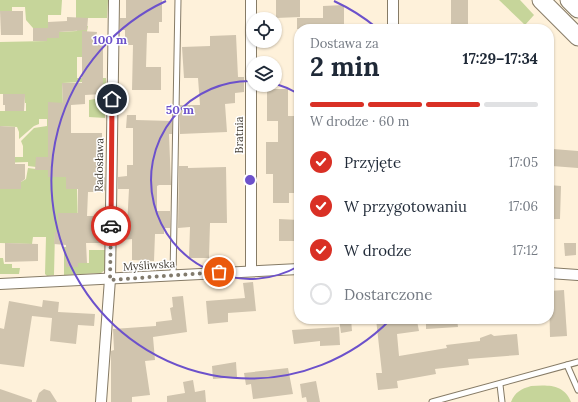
<!DOCTYPE html>
<html lang="pl">
<head>
<meta charset="utf-8">
<style>
  body { margin:0; font-family:Lora,serif; background:#f2f2f3; color:#1f2937; height:100vh; display:flex; flex-direction:column; font-size:15px; white-space:nowrap }
  * { box-sizing:border-box; margin:0 }
  p { font-size:13px; color:#747a83 }
  .icon { flex:none; width:22px; height:22px; fill:none; stroke:currentColor; stroke-width:2; stroke-linecap:round; stroke-linejoin:round }
  .map { position:relative; flex:1; overflow:hidden }
  .details { position:absolute; left:294px; top:24px; width:260px; height:300px; display:flex; flex-direction:column; background:#fff; border-radius:16px; box-shadow:0 1px 3px #0004 }
  .details>* { flex:none }
  .tools { position:absolute; left:246px; top:12px; display:grid; gap:8px }
  .tools a { display:grid; place-items:center; width:36px; height:36px; border-radius:50%; background:#fff; box-shadow:0 1px 3px #0004; font-size:20px }
  .pin { position:absolute; display:grid; place-items:center; width:34px; height:34px; color:#fff; margin:-17px; border:2px solid #fff; border-radius:50%; box-shadow:0 1px 4px #0007 }
  .courier { position:absolute; display:grid; place-items:center; width:40px; height:40px; margin:-20px; border:3px solid #d93025; border-radius:50%; background:#fff; color:#222; box-shadow:0 1px 5px #0007 }
  .headline em { font-style:normal; font-weight:700 }
  .headline div { display:flex; flex-direction:column-reverse }
  .headline { display:flex; align-items:center; justify-content:space-between; height:68px; padding:0 16px }
  h1 { font-size:26px; font-weight:700; line-height:30px }
  .bar { display:grid; grid-template-columns:repeat(4,1fr); gap:6px 4px; align-content:center; height:48px; padding:0 16px }
  .bar i { height:5px; border-radius:3px; background:#e0e1e3 }
  .bar .active { background:#d93025 }
  .bar p { grid-column:span 4 }
  ol { padding:0 16px; list-style:none }
  li { display:flex; align-items:center; gap:12px; height:44px }
  li p { margin-inline-start:auto }
  li .icon { padding:4px; border-radius:50%; background:#d93025; color:#fff; stroke-width:4 }
  li:last-child { color:#747a83 }
  li i { width:22px; height:22px; border:2px solid #e0e1e3; border-radius:50% }
  .map>svg:first-child { display:block }
  .green { fill:#c6d59a }
  .building { fill:#d0c4ae }
  .lines { fill:none; stroke-linecap:round; stroke-linejoin:round }
  .service-casing { stroke:#867b66; stroke-width:7 }
  .minor-casing { stroke:#867b66; stroke-width:12 }
  .primary-casing { stroke:#867b66; stroke-width:19 }
  .service { stroke:#fff; stroke-width:5 }
  .minor { stroke:#fff; stroke-width:10 }
  .primary { stroke:#fff; stroke-width:17 }
  .done { stroke:#827b6d; stroke-width:4; stroke-dasharray:0 7.2 }
  .route { stroke:#d93025; stroke-width:5 }
  .ring { fill:none; stroke:#6c51cb; stroke-width:2 }
  .labels { text-anchor:middle; stroke-width:3; stroke-linejoin:round; paint-order:stroke }
  .street-label { font-size:11px; fill:#403b32; stroke:#fff }
  .centre { fill:#6c51cb; stroke:#fff; stroke-width:2 }
  .ring-label { font-size:12px; text-anchor:middle; font-weight:bold; fill:#6c51cb; stroke:#fff; stroke-width:3; stroke-linejoin:round; paint-order:stroke }
</style>
</head>
<body>
<div class="map">
<svg width="578" height="402" viewBox="0 0 578 402">
  <rect width="100%" height="100%" fill="#fef1da"/>
  <g class="green">
    <polygon points="0,0 62,0 61,15 48,15 48,38 58,38 59,32 77,31 78,26 88,26 82,57 77,57 77,78 106,78 106,92 84,82 62,83 63,105 58,103 48,103 48,126 71,127 48,128 48,142 60,142 48,153 48,177 77,177 66,178 66,189 77,189 79,263 89,263 89,250 105,250 105,270 101,273 64,275 64,247 74,247 70,213 58,213 58,232 55,232 54,275 47,276 45,274 46,237 33,237 32,244 0,243 0,189 21,189 21,182 26,179 28,168 36,169 45,166 45,170 47,170 47,158 36,167 28,166 28,162 0,163 0,157 23,157 23,146 21,141 34,128 47,126 47,119 39,119 39,124 34,126 19,139 19,132 17,127 0,126 0,111 26,111 26,103 25,103 24,94 0,94 0,42 47,41 47,28 33,28 26,20 25,7 12,7 12,11 0,11"/>
    <polygon points="76,0 108,0 107,18 78,18 76,21"/>
    <polygon points="499,0 520,0 534,15 525,25"/>
    <polygon points="95,96 106,96 105,118 89,117 89,100 95,99"/>
    <polygon points="0,258 3,258 4,264 12,264 12,268 20,268 19,274 0,274"/>
    <path d="M531,386C548,385 564,384 571,402H511C515,392 521,389 531,386Z"/>
  </g>
  <g class="building">
    <polygon points="126,0 162,0 162,22 159,22 159,33 147,33 146,67 161,67 161,90 132,90 133,45 125,45 125,30 120,30 120,18 126,18"/>
    <polygon points="276,0 300,0 300,17 276,18"/>
    <rect x="451" y="0" width="17" height="29"/>
    <polygon points="344,5 344,25 323,26 323,29 297,29 297,18 323,18 323,6"/>
    <polygon points="0,11 23,11 23,35 1,35"/>
    <polygon points="67,17 88,18 87,30 59,32 59,38 47,38 47,41 33,41 33,28 48,28 48,22 67,21"/>
    <polygon points="82,31 97,32 96,37 103,37 103,94 85,95 85,104 71,105 71,133 102,133 102,162 103,177 105,177 105,190 103,192 88,192 87,216 99,216 100,226 104,226 104,243 86,243 87,263 78,263 78,267 66,267 66,245 54,244 55,232 58,232 58,213 78,213 78,189 66,189 66,177 48,177 48,170 35,170 36,157 48,157 48,102 63,103 62,83 82,83"/>
    <polygon points="236,35 238,77 244,77 244,92 235,93 235,103 225,104 227,132 180,134 180,105 200,105 198,78 184,78 182,47 210,46 210,36"/>
    <polygon points="267,89 288,89 288,116 299,116 297,153 299,153 299,193 289,193 289,203 273,203 273,174 266,174 266,142 278,142 278,121 267,121"/>
    <polygon points="3,94 25,94 24,111 5,111 5,105 3,105"/>
    <polygon points="127,115 136,115 136,120 172,121 172,134 169,134 171,185 159,185 157,186 157,211 170,211 170,228 164,228 164,234 155,234 154,261 132,260 132,239 123,240 117,237 117,226 127,226 129,189 118,189 118,177 127,176 127,165 133,165 133,128 126,128"/>
    <polygon points="0,126 15,127 15,164 25,164 25,179 21,182 21,189 0,189"/>
    <polygon points="553,149 578,151 578,168 552,166"/>
    <polygon points="179,166 188,166 188,168 226,167 227,223 210,223 209,258 189,258 190,227 178,228"/>
    <polygon points="549,185 561,186 560,219 549,219"/>
    <polygon points="279,219 299,220 299,241 279,241"/>
    <polygon points="5,243 38,244 38,261 5,262"/>
    <polygon points="564,243 576,243 576,255 565,256"/>
    <polygon points="253,282 256,311 228,313 228,322 208,324 206,301 245,298 243,283"/>
    <polygon points="564,290 567,336 550,337 549,291"/>
    <polygon points="183,296 187,332 153,337 155,360 145,361 150,395 132,397 132,402 111,402 111,351 114,350 113,329 156,326 156,322 172,320 170,308 173,307 172,297"/>
    <polygon points="43,300 59,302 58,312 95,314 94,326 78,325 76,344 50,341 52,318 32,316 24,367 0,364 0,328 4,329 9,301 42,307"/>
    <polygon points="339,319 351,319 352,331 341,333"/>
    <polygon points="376,319 398,319 398,323 417,321 419,331 397,334 399,356 447,348 446,345 480,341 480,338 491,334 494,336 517,334 519,355 468,359 469,365 435,369 436,374 397,381 398,388 378,390 376,373 382,373"/>
    <polygon points="426,319 457,319 458,327 426,329"/>
    <polygon points="339,327 340,345 320,346 320,341 294,344 292,330"/>
    <polygon points="236,362 237,377 213,379 212,366"/>
    <polygon points="288,368 293,394 253,399 251,384 246,385 244,373"/>
    <polygon points="193,380 195,392 205,390 206,402 167,402 167,396 185,393 183,382"/>
    <polygon points="316,381 320,402 307,402 306,397 302,398 300,384"/>
    <polygon points="0,389 32,400 32,402 0,402"/>
    <polygon points="44,389 50,391 57,402 36,402 39,393"/>
  </g>
  <g class="lines">
    <defs>
      <g id="service">
        <polyline points="173,276 178,0"/>
        <polyline points="567,365 578,390"/>
        <polyline points="500,385 502,402"/>
        <polyline points="432,402 578,362"/>
      </g>
      <g id="minor">
        <polyline points="393,29 393,0"/>
        <polyline points="251,270 251,0"/>
        <polyline points="549,273 578,275"/>
        <polyline points="0,284 299,269"/>
        <polyline points="101,402 110,279 114,0"/>
      </g>
      <g id="primary">
        <polyline points="541,0 578,37"/>
        <polyline points="569,0 578,9"/>
      </g>
    </defs>
    <use href="#service" class="service-casing"/>
    <use href="#minor" class="minor-casing"/>
    <use href="#primary" class="primary-casing"/>
    <use href="#service" class="service"/>
    <use href="#minor" class="minor"/>
    <use href="#primary" class="primary"/>
  </g>
  <g class="lines">
    <polyline class="done" points="111,226 110,280 219,272"/>
    <polyline class="route" points="111,226 112,99"/>
  </g>
  <g class="ring">
    <path d="M299 266A99 99 0 1 1 253 81M276 84A99 99 0 0 1 299 94"/>
    <path d="M390 320A198 198 0 1 1 166 1M334 1A198 198 0 0 1 377 28"/>
  </g>
  <g class="labels">
    <g class="street-label">
      <text transform="translate(239 135) rotate(-90)" y="4">Bratnia</text>
      <text transform="translate(99 165) rotate(-89)" y="4">Radosława</text>
      <text transform="translate(149 265) rotate(-4)" y="4">Myśliwska</text>
    </g>
  </g>
  <circle cx="250" cy="180" r="6" class="centre"/>
  <g class="ring-label">
    <text x="110" y="44">100 m</text>
    <text x="180" y="114">50 m</text>
  </g>
</svg>
<div class="tools">
<a><svg class="icon" aria-label="locate" viewBox="0 0 24 24"><circle cx="12" cy="12" r="6"/><path d="M12 2v4M12 18v4M2 12h4M18 12h4"/></svg></a>
<a><svg class="icon" aria-label="layers" viewBox="0 0 24 24"><path d="M12 4l9 5-9 5-9-5zM3 14l9 5 9-5"/></svg></a>
</div>
<div class="pin" style="left:219px;top:272px;background:#ea580c"><svg class="icon" aria-label="bag" viewBox="0 0 24 24"><path d="M5 8h14l-1 12H6zM9 8a3 3 0 0 1 6 0"/></svg></div>
<div class="pin" style="left:112px;top:99px;background:#1f2937"><svg class="icon" aria-label="home" viewBox="0 0 24 24"><path d="M3 11l9-7 9 7M6 9v11h12V9"/></svg></div>
<div class="courier" style="left:111px;top:226px"><svg class="icon" aria-label="car" viewBox="0 0 24 24"><path d="M5 17H2v-5l4-1 3-4h7l3 4 3 1v5h-3M9 17h6M6 11h13"/><circle cx="7" cy="17" r="2"/><circle cx="17" cy="17" r="2"/></svg></div>
<section class="details">
<div class="headline"><div><h1>2 min</h1><p>Dostawa za</p></div><em>17:29–17:34</em></div>
<div class="bar"><i class="active"></i><i class="active"></i><i class="active"></i><i></i><p>W drodze · 60 m</p></div>
<ol>
<li><svg class="icon" aria-label="check" viewBox="0 0 24 24"><path d="M5 12l5 5 9-10"/></svg>Przyjęte<p>17:05</p></li>
<li><svg class="icon" aria-label="check" viewBox="0 0 24 24"><path d="M5 12l5 5 9-10"/></svg>W przygotowaniu<p>17:06</p></li>
<li><svg class="icon" aria-label="check" viewBox="0 0 24 24"><path d="M5 12l5 5 9-10"/></svg>W drodze<p>17:12</p></li>
<li><i></i>Dostarczone</li>
</ol>
</section>
</div>
</body>
</html>
